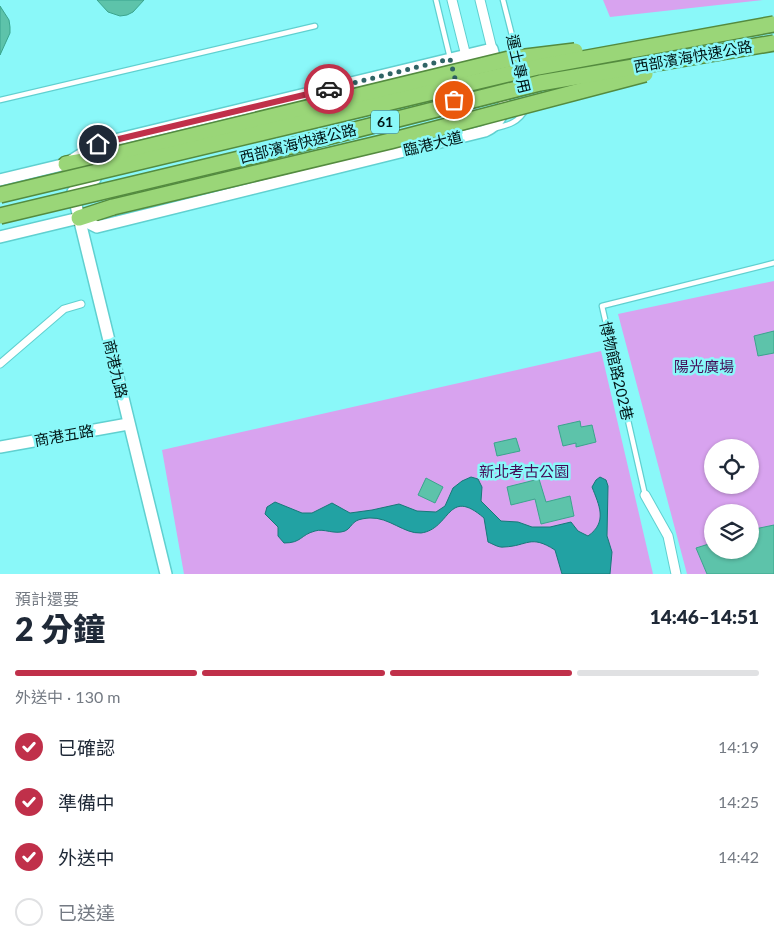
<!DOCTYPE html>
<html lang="zh-TW">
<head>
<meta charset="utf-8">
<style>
  body { margin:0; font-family:Lato,"Noto Sans TC",sans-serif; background:#f6f6f7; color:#1f2937; height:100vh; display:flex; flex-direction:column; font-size:19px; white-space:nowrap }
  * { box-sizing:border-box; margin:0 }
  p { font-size:16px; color:#747a83 }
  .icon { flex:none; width:28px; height:28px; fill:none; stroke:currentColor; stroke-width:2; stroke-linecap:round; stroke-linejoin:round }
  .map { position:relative; height:574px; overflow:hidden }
  .details { display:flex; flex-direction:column; background:#fff; flex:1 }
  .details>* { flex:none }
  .tools { position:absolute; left:704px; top:439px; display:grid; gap:10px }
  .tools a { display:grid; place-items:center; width:55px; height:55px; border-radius:50%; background:#fff; box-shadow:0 1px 4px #0004; font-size:25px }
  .pin { position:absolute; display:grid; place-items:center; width:42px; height:42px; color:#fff; margin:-21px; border:2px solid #fff; border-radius:50%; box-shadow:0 1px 5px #0007 }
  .courier { position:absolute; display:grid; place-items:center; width:50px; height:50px; margin:-25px; border:4px solid #c0304a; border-radius:50%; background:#fff; color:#222; box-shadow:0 1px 6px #0007 }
  .overview em { font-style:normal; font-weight:800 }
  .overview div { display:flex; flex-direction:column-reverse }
  .overview { display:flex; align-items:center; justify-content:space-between; height:85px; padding:0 15px }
  h1 { font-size:32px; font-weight:800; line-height:38px }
  .bar { display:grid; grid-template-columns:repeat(4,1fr); gap:8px 5px; align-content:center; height:60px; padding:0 15px }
  .bar i { height:6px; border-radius:4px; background:#e0e1e3 }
  .bar .selected { background:#c0304a }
  .bar p { grid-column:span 4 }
  ol { padding:0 15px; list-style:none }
  li { display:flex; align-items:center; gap:15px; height:55px }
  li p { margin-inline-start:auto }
  li .icon { padding:5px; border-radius:50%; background:#c0304a; color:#fff; stroke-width:4 }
  li:last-child { color:#747a83 }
  li i { width:28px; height:28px; border:2px solid #e0e1e3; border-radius:50% }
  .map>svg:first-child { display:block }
  .green { fill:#d8a3ef; fill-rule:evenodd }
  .water { fill:#22a2a3; stroke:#187878 }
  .building { fill:#5dc3aa; stroke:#3ba48d }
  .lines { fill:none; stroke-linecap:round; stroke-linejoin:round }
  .service-casing { stroke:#60d0d0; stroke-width:7 }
  .pedestrian-casing { stroke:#60d0d0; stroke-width:9 }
  .minor-casing { stroke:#60d0d0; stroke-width:11 }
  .tertiary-casing { stroke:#60d0d0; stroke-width:14 }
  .trunk-casing { stroke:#548b3f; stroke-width:18 }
  .service { stroke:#fff; stroke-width:4.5 }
  .pedestrian { stroke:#fff; stroke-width:7 }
  .minor { stroke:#fff; stroke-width:9 }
  .tertiary { stroke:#fff; stroke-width:11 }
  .trunk { stroke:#9ad678; stroke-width:15 }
  .trunk-bridge-casing { stroke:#548b3f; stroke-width:18; stroke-linecap:butt }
  .trunk-bridge { stroke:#9ad678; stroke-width:15 }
  .done { stroke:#306465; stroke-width:5; stroke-dasharray:0 9 }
  .route { stroke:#c0304a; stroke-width:6 }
  .labels { text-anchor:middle; stroke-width:5; stroke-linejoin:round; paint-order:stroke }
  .shield { fill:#8af8f9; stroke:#295959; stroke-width:1 }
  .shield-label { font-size:14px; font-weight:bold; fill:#001515 }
  .street-label { font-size:15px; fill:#001515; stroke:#8af8f9 }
  .park-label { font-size:15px; fill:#440c57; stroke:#8af8f9 }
</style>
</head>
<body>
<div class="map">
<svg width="774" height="574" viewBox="0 0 774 574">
  <rect width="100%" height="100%" fill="#8af8f9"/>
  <g class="green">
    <polygon points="603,0 763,0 610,17"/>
    <path d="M774,281V574H687L618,314ZM712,448H750V485H712ZM712,512H750V550H712Z"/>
    <polygon points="601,351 653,574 184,574 162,450"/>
  </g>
  <path class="water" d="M471,477L478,479L482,487L481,501L501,521L518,522L532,527H550L571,522L578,531L588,536C608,522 599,505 592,487L596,480L600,477L606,480L608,486L607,536L612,552L610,574H562L555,550C530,534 528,546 504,547C499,548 493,544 488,542L484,518C447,486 451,529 421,533C404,534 389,517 370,518C367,518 359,519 356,521C351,524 350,529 345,531C334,535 324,528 315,531C300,535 302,543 284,543L278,536V527L265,514L267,507L275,502L302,513H312L332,503L350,513L372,510L399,504L417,511L436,512L445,506L453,488L462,481Z"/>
  <g class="building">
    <polygon points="97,0 144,0 133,12 127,15 120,16 108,12"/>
    <polygon points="0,6 9,20 10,27 10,33 0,55"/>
    <polygon points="774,331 774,353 758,356 754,336"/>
    <polygon points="580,421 581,427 592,425 596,442 576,447 576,443 563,446 558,426"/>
    <polygon points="516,438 520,451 497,456 494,443"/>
    <polygon points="426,478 443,487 435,503 418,495"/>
    <polygon points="539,479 546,502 570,496 574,516 541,524 535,499 511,505 507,487"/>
    <polygon points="774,525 774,574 707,574 696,548 712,543 712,550 750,550 750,530"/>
  </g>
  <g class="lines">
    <defs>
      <g id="service">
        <polyline points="436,0 450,58"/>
        <polyline points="503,0 517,55"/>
        <polyline points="0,100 315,26"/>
        <path d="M496,128C509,125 519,122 526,109"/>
        <polyline points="645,495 602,306 774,263"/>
      </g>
      <polyline id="pedestrian" points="0,364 64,309 81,304"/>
      <g id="minor">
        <polyline points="452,0 467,60"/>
        <polyline points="480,0 492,49"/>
        <polyline points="645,495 668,536 676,574"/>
      </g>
      <g id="tertiary">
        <path d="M0,180L66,164L98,144L492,49C499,76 518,116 485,131L97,227L79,218L0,237"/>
        <polyline points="73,192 83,182 95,179"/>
        <polyline points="73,193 166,574"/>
        <polyline points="0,447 128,424"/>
      </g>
      <g id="trunk">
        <polyline points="66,164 101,158"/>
        <polyline points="79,218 113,207"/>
      </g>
    </defs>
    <use href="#service" class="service-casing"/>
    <use href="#pedestrian" class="pedestrian-casing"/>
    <use href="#minor" class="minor-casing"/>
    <use href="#tertiary" class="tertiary-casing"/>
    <use href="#trunk" class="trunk-casing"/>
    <use href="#service" class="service"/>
    <use href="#pedestrian" class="pedestrian"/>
    <use href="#minor" class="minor"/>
    <use href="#tertiary" class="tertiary"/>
    <use href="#trunk" class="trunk"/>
    <defs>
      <g id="trunk-bridge">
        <polyline points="101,158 509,59 575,51"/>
        <polyline points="0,195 538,67 774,24"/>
        <polyline points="113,207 390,141 645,74"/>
        <polyline points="0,216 256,155 540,83 774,43"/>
      </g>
    </defs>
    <use href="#trunk-bridge" class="trunk-bridge-casing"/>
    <use href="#trunk-bridge" class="trunk-bridge"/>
  </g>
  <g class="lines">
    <polyline class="done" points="329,89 450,59 460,98 454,100"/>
    <polyline class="route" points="98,144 329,89"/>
  </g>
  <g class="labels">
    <rect class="shield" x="371" y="110.5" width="28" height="23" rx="4"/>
    <g class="shield-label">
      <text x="385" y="127">61</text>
    </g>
    <g class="street-label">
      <text transform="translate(693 57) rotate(-10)" y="5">西部濱海快速公路</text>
      <text transform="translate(518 64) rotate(77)" y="5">運土專用</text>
      <text transform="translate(298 144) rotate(-14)" y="5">西部濱海快速公路</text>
      <text transform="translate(433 144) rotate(-14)" y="5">臨港大道</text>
      <text transform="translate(115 369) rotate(77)" y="5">商港九路</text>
      <text transform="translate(616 371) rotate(77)" y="5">博物館路202巷</text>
      <text transform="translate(64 436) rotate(-10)" y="5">商港五路</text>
    </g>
    <g class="park-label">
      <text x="704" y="372">陽光廣場</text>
      <text x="524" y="477">新北考古公園</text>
    </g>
  </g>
</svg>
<div class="tools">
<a><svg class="icon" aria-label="locate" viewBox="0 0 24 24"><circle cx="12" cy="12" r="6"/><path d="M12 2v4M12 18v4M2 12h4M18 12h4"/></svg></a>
<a><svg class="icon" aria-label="layers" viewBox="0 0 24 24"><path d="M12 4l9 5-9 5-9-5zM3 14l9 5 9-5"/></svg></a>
</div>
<div class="pin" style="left:454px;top:100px;background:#ea580c"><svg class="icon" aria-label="bag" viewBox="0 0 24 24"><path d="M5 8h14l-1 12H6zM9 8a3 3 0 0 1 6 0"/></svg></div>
<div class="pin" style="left:98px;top:144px;background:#1f2937"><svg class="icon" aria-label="home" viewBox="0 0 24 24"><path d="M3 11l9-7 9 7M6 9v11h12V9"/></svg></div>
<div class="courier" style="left:329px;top:89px"><svg class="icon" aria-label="car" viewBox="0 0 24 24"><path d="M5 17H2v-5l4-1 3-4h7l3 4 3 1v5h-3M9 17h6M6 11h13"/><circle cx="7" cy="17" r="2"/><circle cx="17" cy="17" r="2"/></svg></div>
</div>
<section class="details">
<div class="overview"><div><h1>2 分鐘</h1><p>預計還要</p></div><em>14:46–14:51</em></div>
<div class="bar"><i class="selected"></i><i class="selected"></i><i class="selected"></i><i></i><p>外送中 · 130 m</p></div>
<ol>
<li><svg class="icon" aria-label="check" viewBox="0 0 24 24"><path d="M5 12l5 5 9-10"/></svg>已確認<p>14:19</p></li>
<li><svg class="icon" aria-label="check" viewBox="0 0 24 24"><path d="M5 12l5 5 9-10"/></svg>準備中<p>14:25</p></li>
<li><svg class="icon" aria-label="check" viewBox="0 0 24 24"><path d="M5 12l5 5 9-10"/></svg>外送中<p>14:42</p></li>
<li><i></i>已送達</li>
</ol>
</section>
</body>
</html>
